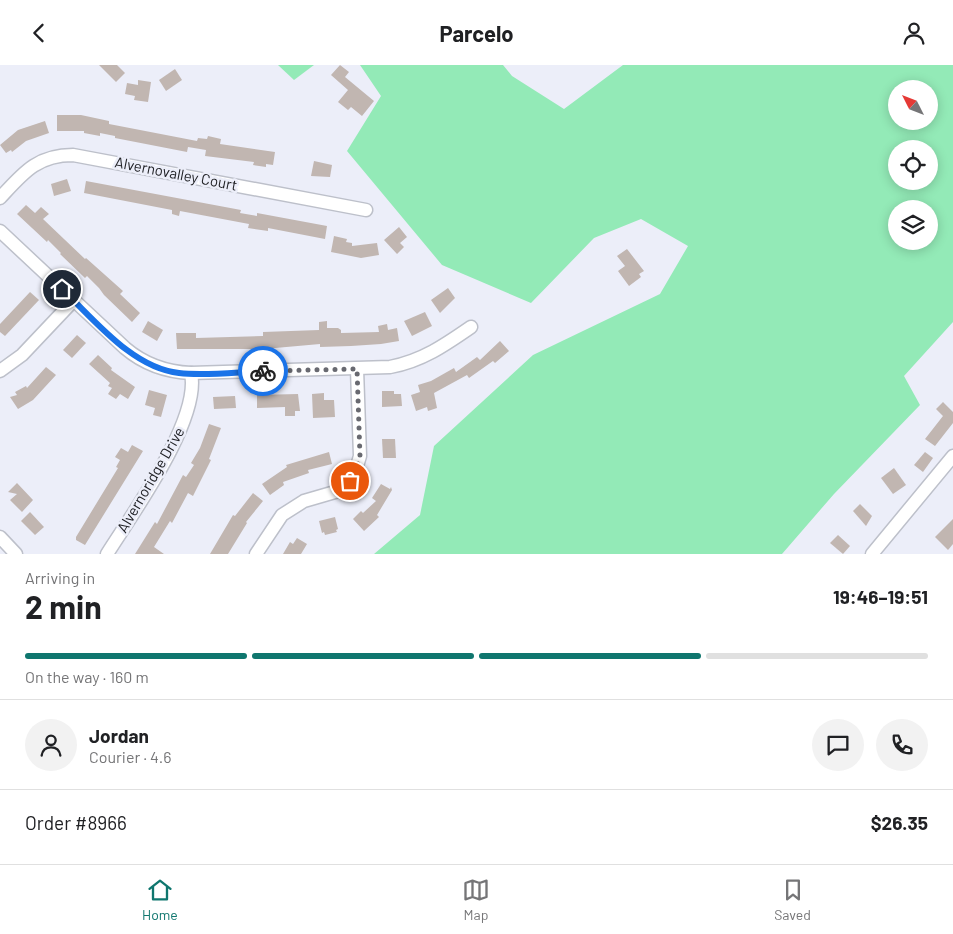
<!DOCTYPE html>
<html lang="en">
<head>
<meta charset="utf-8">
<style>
  body { margin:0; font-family:Barlow,sans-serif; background:#f2f2f2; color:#202124; height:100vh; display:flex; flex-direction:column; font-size:19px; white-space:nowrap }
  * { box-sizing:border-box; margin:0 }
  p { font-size:16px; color:#757577 }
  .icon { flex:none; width:28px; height:28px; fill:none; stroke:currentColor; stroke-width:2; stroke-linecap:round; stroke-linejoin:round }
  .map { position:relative; height:489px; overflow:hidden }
  .panel { display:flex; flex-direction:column; background:#fff; flex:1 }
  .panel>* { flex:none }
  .needle { width:32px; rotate:312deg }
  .controls { position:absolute; left:888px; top:15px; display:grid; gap:10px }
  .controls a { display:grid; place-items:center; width:50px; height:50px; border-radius:50%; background:#fff; box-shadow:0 2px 12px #0003; font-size:25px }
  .pin { position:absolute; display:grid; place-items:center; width:42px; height:42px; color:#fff; margin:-21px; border:2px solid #fff; border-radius:50%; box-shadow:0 1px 5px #0007 }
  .courier { position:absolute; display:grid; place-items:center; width:50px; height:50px; margin:-25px; border:4px solid #1a73e8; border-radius:50%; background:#fff; color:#222; box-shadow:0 1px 6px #0007 }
  .overview em { font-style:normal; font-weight:700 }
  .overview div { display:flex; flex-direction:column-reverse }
  .overview { display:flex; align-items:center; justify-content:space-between; height:85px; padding:0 25px }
  h1 { font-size:32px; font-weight:700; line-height:38px }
  .bar { display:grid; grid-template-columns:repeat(4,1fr); gap:8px 5px; align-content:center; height:60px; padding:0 25px }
  .bar i { height:6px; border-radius:4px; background:#e0e0e0 }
  .bar .selected { background:#0f766e }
  .bar p { grid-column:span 4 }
  .line { display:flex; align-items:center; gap:12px; padding:0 25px; border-top:1px solid #e0e0e0 }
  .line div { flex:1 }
  .round { display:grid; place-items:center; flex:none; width:52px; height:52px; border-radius:26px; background:#f2f2f2 }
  header { display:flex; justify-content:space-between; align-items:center; height:65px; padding:0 25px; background:#fff; font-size:22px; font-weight:700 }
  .dock { display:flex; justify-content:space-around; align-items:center; height:70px; border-top:1px solid #e0e0e0; background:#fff; font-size:14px; color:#757577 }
  .dock a { display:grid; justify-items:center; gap:2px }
  .dock .selected { color:#0f766e }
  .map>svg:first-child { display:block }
  .green { fill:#93eab7; fill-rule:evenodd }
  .building { fill:#c1b6b1 }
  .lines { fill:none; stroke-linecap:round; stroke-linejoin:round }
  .minor-casing { stroke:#bdc0ca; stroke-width:15 }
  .minor { stroke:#fff; stroke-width:12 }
  .done { stroke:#686970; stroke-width:5; stroke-dasharray:0 9 }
  .route { stroke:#1a73e8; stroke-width:6 }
  .labels { text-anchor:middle; stroke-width:5; stroke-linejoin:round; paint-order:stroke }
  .street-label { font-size:15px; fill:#212226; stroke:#eceef9 }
</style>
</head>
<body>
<header><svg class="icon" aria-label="back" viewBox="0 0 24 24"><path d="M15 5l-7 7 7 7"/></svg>Parcelo<svg class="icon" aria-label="person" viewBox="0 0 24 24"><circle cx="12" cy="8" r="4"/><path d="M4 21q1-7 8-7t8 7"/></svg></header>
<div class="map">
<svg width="953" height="489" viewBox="0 0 953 489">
  <rect width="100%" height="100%" fill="#eceef9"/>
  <g class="green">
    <polygon points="278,0 314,0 294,15"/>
    <path d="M360,0H503L512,11L564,44L623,0H953V257L904,311L920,340L834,429L782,489H374L420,450L434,381L533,290L660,229L688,181L641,154L594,173L531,238L442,200L347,86L381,31ZM896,24H929V56H896ZM896,84H929V116H896ZM896,144H929V176H896Z"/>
  </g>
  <g class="building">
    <polygon points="99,0 117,0 125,8 116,17"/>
    <polygon points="340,0 349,7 345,12 374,36 362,51 351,42 348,45 338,37 348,25 331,10"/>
    <polygon points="175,4 182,15 166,26 159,15"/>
    <polygon points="138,15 151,17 148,37 134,35 135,31 125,29 127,18 138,20"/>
    <polygon points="57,50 81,50 109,56 109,59 197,76 198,73 207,74 208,71 221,74 220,79 275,87 273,100 266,99 266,102 253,100 254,97 205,91 206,85 188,82 187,87 115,73 115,71 100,68 100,71 84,68 84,66 57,66"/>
    <polygon points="45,56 49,68 26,76 12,87 11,85 6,88 0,80 18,65"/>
    <polygon points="314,96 332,100 330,112 311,111"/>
    <polygon points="67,114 71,126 54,131 51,119"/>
    <polygon points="86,116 241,145 240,148 257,151 257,148 327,161 325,174 268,163 268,166 248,163 249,159 180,146 179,151 172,149 172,145 84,128"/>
    <polygon points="26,140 35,148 41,142 49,149 43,154 85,194 86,193 123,226 120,229 140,248 132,257 104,230 99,223 87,211 85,213 60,189 61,188 48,175 47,177 17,149"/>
    <polygon points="399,162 407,172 400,178 404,182 397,189 384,175"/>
    <polygon points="334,171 347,174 346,177 352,178 352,181 377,178 379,190 361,193 331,187"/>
    <polygon points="627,184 644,206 639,209 641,212 629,221 618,206 625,201 617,191"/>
    <polygon points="448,223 455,233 440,248 431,235"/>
    <polygon points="30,227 39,235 5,271 0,267 0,259"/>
    <polygon points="425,247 432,261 412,271 404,256"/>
    <polygon points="148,256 163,265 157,276 142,267"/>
    <polygon points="327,256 327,263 338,263 341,265 341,268 379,267 378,261 387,259 388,265 397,263 399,276 381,279 351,281 320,282 320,279 264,284 177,284 176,268 196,268 196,273 263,271 263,267 319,265 319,257"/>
    <polygon points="77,270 86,278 72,293 63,285"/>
    <polygon points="500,276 509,286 495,298 493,296 469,313 467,310 434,328 437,343 428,346 427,342 416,346 411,330 420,327 418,320 431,316 454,303 456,307 477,292 480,295"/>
    <polygon points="98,290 112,303 111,305 135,322 128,334 120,329 116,334 108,329 112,323 108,321 110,318 89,299"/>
    <polygon points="46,302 56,310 33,335 18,344 10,332 17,330 15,327 26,321 27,323"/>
    <polygon points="149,325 167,330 161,352 153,350 155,343 145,340"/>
    <polygon points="382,326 394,326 394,329 401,329 402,341 382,342"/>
    <polygon points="324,328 324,335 334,335 335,352 313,353 312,329"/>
    <polygon points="298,329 300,346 295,346 295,351 285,351 285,342 257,343 257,330"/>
    <polygon points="235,331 236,343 214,344 213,332"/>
    <polygon points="943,337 953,347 953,358 935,381 925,374 943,351 936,344"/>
    <polygon points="209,359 221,363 209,394 211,395 193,431 188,428 172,458 170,456 154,482 164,489 135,489 155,457 157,459 183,410 186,412 194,400 191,398 200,383"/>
    <polygon points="382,374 395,374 396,393 383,393"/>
    <polygon points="132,380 143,386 85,480 76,475 76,472 118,403 116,402 120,395 115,392 121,383 128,387"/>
    <polygon points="329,387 332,399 308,405 309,408 283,417 284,420 270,430 262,419 287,402 286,400"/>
    <polygon points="925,387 933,393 923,407 914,400"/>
    <polygon points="894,403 906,420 893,429 881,413"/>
    <polygon points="17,418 33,435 22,447 10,435 17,429 8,427"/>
    <polygon points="381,419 390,424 391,422 392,425 377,450 379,452 364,466 353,454 361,446 363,448 376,436 372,433"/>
    <polygon points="253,428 263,436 246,457 247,458 228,489 210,489 233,450 235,451"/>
    <polygon points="860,439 872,451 866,461 853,446"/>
    <polygon points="30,447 44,462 35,470 21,456"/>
    <polygon points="335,452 338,464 336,465 337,467 325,470 324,467 322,468 319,456"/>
    <polygon points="953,454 953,479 948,485 935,472"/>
    <polygon points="838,470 850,481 843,489 830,478"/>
    <polygon points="297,473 307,479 301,489 283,489 290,477 293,479"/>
  </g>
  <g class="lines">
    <defs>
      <g id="minor">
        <path d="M0,133C23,108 37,90 73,90L366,145"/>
        <path d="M0,166L125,283C145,300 166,307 191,308L390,302C422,296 445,280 471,262"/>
        <polyline points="0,306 22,290 74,235"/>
        <polyline points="0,472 16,489"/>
        <path d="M107,489C132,449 201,355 191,308"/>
        <polyline points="256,489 282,450 304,436 335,427 349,416 355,408 360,391 357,304"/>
        <polyline points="872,489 953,391"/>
      </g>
    </defs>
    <use href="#minor" class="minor-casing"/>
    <use href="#minor" class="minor"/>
  </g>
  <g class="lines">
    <polyline class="done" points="263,306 357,304 360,391 354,408 350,416"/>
    <path class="route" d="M62,224C94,254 132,303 179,308C206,311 236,307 263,306"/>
  </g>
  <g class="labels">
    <g class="street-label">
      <text transform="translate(176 109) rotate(11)" y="5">Alvernovalley Court</text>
      <text transform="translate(151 415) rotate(-60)" y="5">Alvernoridge Drive</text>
    </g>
  </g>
</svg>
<div class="controls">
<a><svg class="needle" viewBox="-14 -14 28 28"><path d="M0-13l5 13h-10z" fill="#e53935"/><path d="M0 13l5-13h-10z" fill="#757577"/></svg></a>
<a><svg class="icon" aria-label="locate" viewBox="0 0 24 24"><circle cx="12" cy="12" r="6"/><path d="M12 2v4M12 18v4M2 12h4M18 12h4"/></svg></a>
<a><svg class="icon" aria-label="layers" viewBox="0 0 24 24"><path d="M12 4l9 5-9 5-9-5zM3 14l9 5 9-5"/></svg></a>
</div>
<div class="pin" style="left:350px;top:416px;background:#ea580c"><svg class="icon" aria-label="bag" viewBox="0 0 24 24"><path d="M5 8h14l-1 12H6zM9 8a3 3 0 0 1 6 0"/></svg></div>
<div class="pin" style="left:62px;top:224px;background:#1f2937"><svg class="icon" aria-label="home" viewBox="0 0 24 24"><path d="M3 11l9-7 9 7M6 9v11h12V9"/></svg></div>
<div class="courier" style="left:263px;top:306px"><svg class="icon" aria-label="bike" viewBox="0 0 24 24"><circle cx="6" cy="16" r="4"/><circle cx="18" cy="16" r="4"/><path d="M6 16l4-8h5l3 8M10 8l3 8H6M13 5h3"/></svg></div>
</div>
<section class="panel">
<div class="overview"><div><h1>2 min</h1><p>Arriving in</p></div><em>19:46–19:51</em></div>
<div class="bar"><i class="selected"></i><i class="selected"></i><i class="selected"></i><i></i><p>On the way · 160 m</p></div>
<div class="line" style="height:90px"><a class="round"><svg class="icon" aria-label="person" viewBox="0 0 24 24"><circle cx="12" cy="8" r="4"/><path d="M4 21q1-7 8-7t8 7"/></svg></a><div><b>Jordan</b><p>Courier · 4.6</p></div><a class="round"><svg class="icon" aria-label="chat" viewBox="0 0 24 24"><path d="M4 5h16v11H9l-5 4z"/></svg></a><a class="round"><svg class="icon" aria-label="phone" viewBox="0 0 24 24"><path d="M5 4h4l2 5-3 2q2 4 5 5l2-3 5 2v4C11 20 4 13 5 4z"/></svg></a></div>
<div class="line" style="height:65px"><div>Order #8966</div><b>$26.35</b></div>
</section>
<nav class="dock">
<a class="selected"><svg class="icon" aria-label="home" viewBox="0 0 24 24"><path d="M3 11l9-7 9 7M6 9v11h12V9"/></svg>Home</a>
<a><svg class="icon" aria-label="map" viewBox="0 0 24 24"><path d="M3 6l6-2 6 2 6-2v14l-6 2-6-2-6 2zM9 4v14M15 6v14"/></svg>Map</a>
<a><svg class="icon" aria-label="saved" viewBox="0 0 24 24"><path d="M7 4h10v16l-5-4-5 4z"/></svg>Saved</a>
</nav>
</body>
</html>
